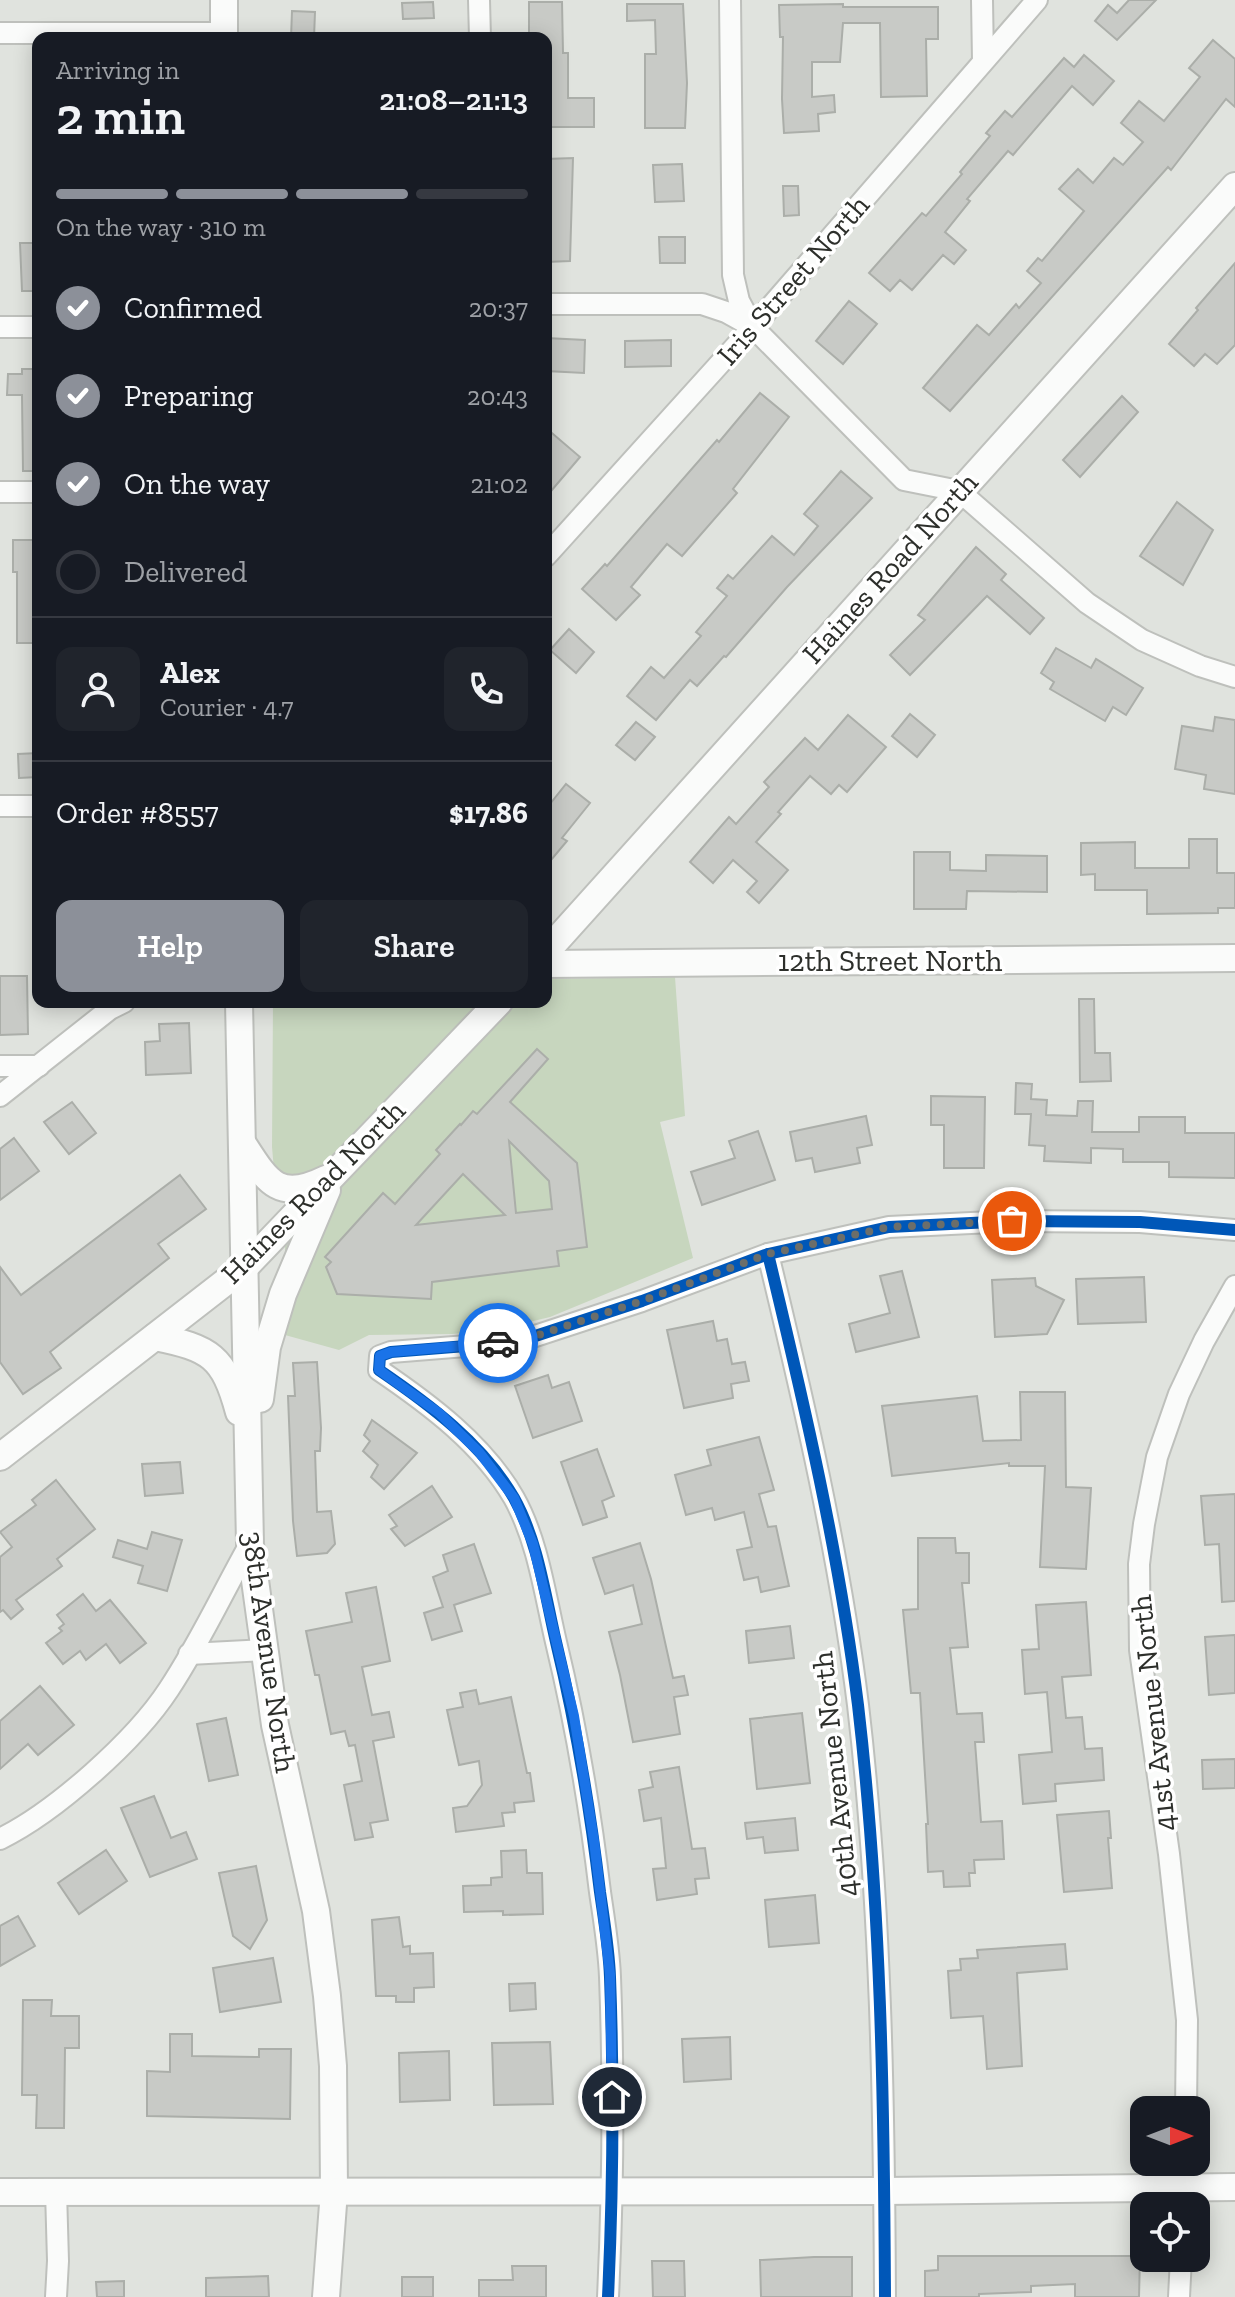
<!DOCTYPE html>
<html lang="en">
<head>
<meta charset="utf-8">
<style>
  body { margin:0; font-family:"Zilla Slab",serif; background:#20242c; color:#f1f3f6; height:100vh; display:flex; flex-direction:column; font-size:30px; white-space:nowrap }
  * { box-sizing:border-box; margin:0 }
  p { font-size:26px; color:#9ea1a6 }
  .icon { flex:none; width:44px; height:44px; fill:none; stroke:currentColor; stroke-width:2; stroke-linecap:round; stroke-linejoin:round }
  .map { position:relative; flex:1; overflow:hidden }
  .details { position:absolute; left:32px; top:32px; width:520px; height:976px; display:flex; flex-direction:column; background:#171b24; border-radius:16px; box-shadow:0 4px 20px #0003 }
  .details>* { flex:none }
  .needle { width:52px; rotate:90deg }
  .controls { position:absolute; left:1130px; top:2096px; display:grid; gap:16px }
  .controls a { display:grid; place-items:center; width:80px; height:80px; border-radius:16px; background:#171b24; box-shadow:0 4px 20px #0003; font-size:40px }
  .pin { position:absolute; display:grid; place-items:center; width:68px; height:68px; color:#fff; margin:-34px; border:4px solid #fff; border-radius:50%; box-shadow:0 2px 8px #0007 }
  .courier { position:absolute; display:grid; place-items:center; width:80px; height:80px; margin:-40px; border:6px solid #1a73e8; border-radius:50%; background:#fff; color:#222; box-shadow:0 2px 10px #0007 }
  .overview em { font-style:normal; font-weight:600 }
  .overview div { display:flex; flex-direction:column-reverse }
  .overview { display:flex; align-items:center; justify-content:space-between; height:136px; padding:0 24px }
  h1 { font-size:52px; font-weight:600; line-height:60px }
  .bar { display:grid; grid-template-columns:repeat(4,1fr); gap:12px 8px; align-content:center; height:96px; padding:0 24px }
  .bar i { height:10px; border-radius:6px; background:#363941 }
  .bar .selected { background:#8c9099 }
  .bar p { grid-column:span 4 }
  .line { display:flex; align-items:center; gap:20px; padding:0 24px; border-top:2px solid #363941 }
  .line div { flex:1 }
  .round { display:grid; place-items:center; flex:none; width:84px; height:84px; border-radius:16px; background:#20242c }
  ol { padding:0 24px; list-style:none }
  li { display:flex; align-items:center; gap:24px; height:88px }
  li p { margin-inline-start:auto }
  li .icon { padding:8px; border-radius:50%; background:#8c9099; color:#fff; stroke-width:4 }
  li:last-child { color:#9ea1a6 }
  li i { width:44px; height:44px; border:4px solid #363941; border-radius:50% }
  .primary-button { display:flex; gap:16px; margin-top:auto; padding:16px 24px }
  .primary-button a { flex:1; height:92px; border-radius:16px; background:#8c9099; color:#fff; font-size:32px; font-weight:600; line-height:92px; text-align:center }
  .primary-button a+a { background:#20242c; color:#f1f3f6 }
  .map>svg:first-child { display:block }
  .green { fill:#c7d6be }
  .building { fill:#c8cac6; stroke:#abaea9; stroke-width:2; fill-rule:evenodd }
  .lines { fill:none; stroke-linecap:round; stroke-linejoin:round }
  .street-casing { stroke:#bec0bc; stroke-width:24 }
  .secondary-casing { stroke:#bec0bc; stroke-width:30 }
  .street { stroke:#fafbfa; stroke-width:20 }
  .secondary { stroke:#fafbfa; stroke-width:26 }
  .cycleway-casing { stroke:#fff; stroke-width:17 }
  .cycleway { stroke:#0057b8; stroke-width:12 }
  .done { stroke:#6c6e6a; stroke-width:8; stroke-dasharray:0 14.4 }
  .route { stroke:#1a73e8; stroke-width:10 }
  .labels { text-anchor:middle; stroke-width:7; stroke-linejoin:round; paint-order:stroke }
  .street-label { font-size:30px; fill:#2d2f2b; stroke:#fff }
</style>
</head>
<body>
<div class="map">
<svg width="1235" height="2297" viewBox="0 0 1235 2297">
  <rect width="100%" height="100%" fill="#e0e3de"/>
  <polygon class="green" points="675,977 685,1116 660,1122 693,1258 550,1317 525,1323 488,1331 452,1334 369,1335 339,1350 285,1335 285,1175 274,1170 272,1147 273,1002 546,1002 546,979"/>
  <g class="building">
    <polygon points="1129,0 1156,0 1117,40 1095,21 1108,5 1117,13"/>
    <polygon points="433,2 434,18 403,19 402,3"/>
    <polygon points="529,2 562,2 563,53 568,53 568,98 594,98 594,127 546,127 546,38 529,38"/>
    <polygon points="627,4 683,4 687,83 685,128 645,128 645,54 656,54 655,20 627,21"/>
    <polygon points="843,4 843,7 938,7 938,39 926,39 927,96 881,97 880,23 843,23 840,62 812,62 812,97 834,95 835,112 818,114 819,131 784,133 782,99 783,37 780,37 779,5"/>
    <polygon points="292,11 315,12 314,38 291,38"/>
    <polygon points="1213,40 1235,59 1235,107 1226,99 1171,170 1168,167 950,411 923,388 977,325 989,335 1016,304 1019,308 1041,283 1027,271 1038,258 1042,261 1084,211 1059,189 1078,169 1093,183 1114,158 1123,165 1143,142 1121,123 1139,101 1164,121 1200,77 1189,68"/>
    <polygon points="1084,55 1114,81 1093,105 1072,86 1013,155 1008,151 967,199 970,201 945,232 966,250 954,264 943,255 912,290 900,280 890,291 869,273 922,213 926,216 962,174 960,172 990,136 986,133 1005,111 1012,117 1064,58 1074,67"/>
    <polygon points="573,158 570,261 546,262 546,159"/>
    <polygon points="682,164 684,201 655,202 653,165"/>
    <polygon points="783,186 798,186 799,215 784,216"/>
    <polygon points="659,237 685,237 685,263 660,263"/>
    <polygon points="20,243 38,243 38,291 22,291"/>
    <polygon points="1235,263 1235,345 1217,364 1205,354 1194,366 1169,344 1198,310 1196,308"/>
    <polygon points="849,301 877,324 843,364 816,341"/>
    <polygon points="546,338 585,340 584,373 546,371"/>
    <polygon points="671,340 671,366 625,367 625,341"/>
    <polygon points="22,369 38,369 38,471 23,471 22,395 7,395 8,374 22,374"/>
    <polygon points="760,393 789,417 733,489 737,493 682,556 667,544 631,587 640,595 616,620 582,589 605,564 607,566 717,440 719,442"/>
    <polygon points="1122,396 1138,412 1080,477 1063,460"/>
    <polygon points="546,428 580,457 546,497"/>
    <polygon points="841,471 872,498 787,587 726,657 724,656 697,686 690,680 656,720 627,696 651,667 664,678 701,636 696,632 727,596 717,588 728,575 733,579 772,536 794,555 818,526 804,514"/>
    <polygon points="1177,502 1213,530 1183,585 1140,556"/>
    <polygon points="13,540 38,540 38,643 17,643 17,572 13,572"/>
    <polygon points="976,547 1006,574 1001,580 1044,618 1030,634 987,596 910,675 890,655 925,620 918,615"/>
    <polygon points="569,629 594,652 576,673 550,650"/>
    <polygon points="1056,648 1091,668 1096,659 1143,688 1126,715 1113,707 1105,721 1050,689 1054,682 1041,673"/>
    <polygon points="910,714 935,735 917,757 892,736"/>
    <polygon points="848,715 886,747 847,792 839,785 831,794 810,776 778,812 781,814 756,842 788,870 759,903 747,892 757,881 733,860 713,883 690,862 729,817 736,824 769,787 764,782 805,738 818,750"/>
    <polygon points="1215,717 1235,720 1235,794 1204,789 1206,775 1175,769 1182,726 1213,731"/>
    <polygon points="636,722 655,737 635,760 616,745"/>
    <polygon points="38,753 38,777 19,778 18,754"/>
    <polygon points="566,784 590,803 562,838 567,841 546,866 546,809"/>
    <polygon points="1189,839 1217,839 1217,873 1235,873 1235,908 1218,908 1218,913 1147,914 1147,890 1095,890 1095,874 1081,875 1081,843 1135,842 1135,868 1189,868"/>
    <polygon points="914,852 950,852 950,870 986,871 986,855 1047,856 1047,892 967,891 966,909 914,909"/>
    <polygon points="0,976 27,976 28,1034 0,1035"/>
    <polygon points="1079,999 1094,999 1095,1053 1110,1053 1111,1081 1080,1082"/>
    <polygon points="189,1023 191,1073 146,1075 145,1042 160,1041 159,1024"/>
    <path d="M537,1049L548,1059L510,1102L577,1163L587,1247L557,1251L559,1266L432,1282L431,1299L337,1294L326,1267L331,1262L325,1257L383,1193L395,1204L440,1154L436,1150L460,1124L461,1125L473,1111L477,1114ZM509,1141L549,1181L552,1209L516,1213ZM463,1174L505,1215L416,1225Z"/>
    <polygon points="1016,1083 1032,1084 1031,1099 1047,1100 1046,1115 1077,1116 1078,1101 1093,1101 1092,1132 1139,1132 1139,1117 1185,1117 1185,1133 1235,1133 1235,1178 1169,1177 1169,1162 1123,1162 1123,1149 1091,1148 1091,1163 1044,1161 1045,1146 1029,1145 1031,1114 1015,1114"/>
    <polygon points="931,1096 985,1097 984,1168 944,1168 944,1125 931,1125"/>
    <polygon points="72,1102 96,1133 69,1154 44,1122"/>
    <polygon points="866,1116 872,1145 857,1148 860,1163 815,1172 812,1158 796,1161 790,1132"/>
    <polygon points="758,1131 775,1180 702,1205 691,1172 735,1158 729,1141"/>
    <polygon points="14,1138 39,1171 0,1200 0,1149"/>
    <polygon points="180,1175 206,1209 158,1244 169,1258 50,1352 61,1368 23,1394 0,1362 0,1267 21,1295"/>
    <polygon points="902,1271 919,1337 856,1352 849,1324 890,1313 880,1276"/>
    <polygon points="1144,1277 1146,1322 1078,1324 1076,1279"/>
    <polygon points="1035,1278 1036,1286 1064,1300 1047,1334 995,1337 992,1280"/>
    <polygon points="713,1321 717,1341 727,1339 732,1364 745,1362 749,1381 731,1384 733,1398 684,1408 667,1330"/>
    <polygon points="317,1362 321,1428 320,1451 315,1451 317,1512 331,1511 335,1544 327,1553 297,1556 293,1521 288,1396 295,1396 293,1363"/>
    <polygon points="548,1375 552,1388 569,1382 582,1421 533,1438 515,1386"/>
    <polygon points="1020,1392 1065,1392 1066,1487 1091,1488 1086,1569 1040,1567 1045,1466 1009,1466 1009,1463 892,1476 882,1406 977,1396 983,1441 1021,1440"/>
    <polygon points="372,1420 417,1453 384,1489 371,1477 378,1465 363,1451 370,1441 364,1435"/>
    <polygon points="759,1437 774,1490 759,1494 768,1527 776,1526 789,1586 761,1592 758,1577 744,1580 737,1550 752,1547 744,1512 715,1520 712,1508 686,1515 675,1475 711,1465 707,1450"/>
    <polygon points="597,1449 614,1496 602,1501 607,1517 583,1525 561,1462"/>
    <polygon points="180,1462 183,1493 145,1496 142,1464"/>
    <polygon points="56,1480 95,1529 57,1559 62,1566 16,1600 23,1609 11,1619 3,1610 0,1612 0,1557 12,1547 0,1532 36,1505 32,1500"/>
    <polygon points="432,1486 452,1517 405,1546 391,1529 397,1526 389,1515"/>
    <polygon points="1235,1494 1235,1601 1222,1602 1219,1544 1205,1545 1201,1496"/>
    <polygon points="152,1532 182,1540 167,1591 138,1583 143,1566 113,1557 118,1540 147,1549"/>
    <polygon points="918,1538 955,1538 956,1553 969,1553 969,1583 962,1583 968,1647 950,1648 957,1714 982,1713 984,1742 975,1742 981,1822 1002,1821 1004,1859 974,1860 975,1873 969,1873 970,1886 944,1887 943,1871 928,1872 926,1824 928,1824 920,1693 911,1693 903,1610 918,1609"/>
    <polygon points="640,1543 651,1579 673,1678 684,1676 688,1695 674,1697 680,1734 633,1742 620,1675 609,1632 642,1624 633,1585 605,1594 593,1558"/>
    <polygon points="474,1544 491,1593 454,1605 462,1631 432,1640 424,1613 443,1607 433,1577 448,1571 443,1555"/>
    <polygon points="376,1587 390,1661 362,1667 372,1715 389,1712 394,1737 373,1741 388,1820 370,1823 373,1837 355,1840 344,1785 362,1781 355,1745 349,1746 345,1731 331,1734 319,1675 315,1675 306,1631 352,1622 346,1593"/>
    <polygon points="83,1594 96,1611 110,1600 146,1643 120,1663 106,1644 86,1660 80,1651 63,1664 46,1643 62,1631 59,1628 64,1624 57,1615"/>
    <polygon points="1086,1602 1091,1675 1062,1677 1066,1718 1082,1717 1085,1749 1102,1748 1104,1780 1055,1784 1056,1801 1023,1804 1019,1755 1052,1752 1047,1692 1025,1694 1022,1650 1039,1649 1036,1605"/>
    <polygon points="790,1626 794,1658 749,1663 746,1631"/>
    <polygon points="1235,1635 1235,1693 1209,1695 1205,1637"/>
    <polygon points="40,1686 74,1725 38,1755 28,1744 0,1769 0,1721"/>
    <polygon points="476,1690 479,1704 511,1697 527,1773 530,1773 534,1801 514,1803 515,1812 502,1813 504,1826 456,1832 453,1808 467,1806 482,1785 479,1761 459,1765 447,1710 463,1707 460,1693"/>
    <polygon points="802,1713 810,1783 757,1789 750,1719"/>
    <polygon points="226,1718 238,1775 209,1781 197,1724"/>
    <polygon points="1235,1759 1235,1788 1203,1789 1202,1760"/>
    <polygon points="679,1767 692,1849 705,1848 709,1878 695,1879 697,1894 657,1900 653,1869 666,1868 661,1818 644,1821 639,1790 653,1787 650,1772"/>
    <polygon points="154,1796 171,1838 186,1832 197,1859 150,1877 121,1808"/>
    <polygon points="1109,1811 1111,1838 1108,1838 1112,1888 1064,1892 1057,1815"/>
    <polygon points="795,1818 798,1850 765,1853 763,1837 747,1839 745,1823"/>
    <polygon points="106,1850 127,1881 79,1914 58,1883"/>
    <polygon points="526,1850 527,1873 542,1873 543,1914 503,1915 503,1911 464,1912 463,1886 491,1885 491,1878 502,1877 501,1851"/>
    <polygon points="256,1866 267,1920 250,1949 233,1936 219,1873"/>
    <polygon points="815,1895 819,1943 769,1947 765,1900"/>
    <polygon points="18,1916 35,1946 0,1966 0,1926"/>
    <polygon points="399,1917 403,1947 410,1946 410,1954 433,1953 434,1987 414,1988 414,2002 396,2002 396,1996 376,1996 372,1920"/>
    <polygon points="1065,1944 1067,1969 1017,1973 1022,2066 987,2069 983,2016 951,2018 948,1971 961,1970 960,1959 978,1958 977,1950"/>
    <polygon points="273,1958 281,2002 220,2012 213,1968"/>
    <polygon points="535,1983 536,2009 510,2011 509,1984"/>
    <polygon points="23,2000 52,2000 51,2016 79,2016 79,2048 65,2048 64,2128 36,2128 37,2095 22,2095"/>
    <polygon points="170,2034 192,2034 192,2056 259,2057 259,2049 291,2049 290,2119 147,2116 147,2071 170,2072"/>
    <polygon points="730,2037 731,2079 684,2082 682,2039"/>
    <polygon points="550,2042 553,2104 494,2105 492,2043"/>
    <polygon points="449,2051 450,2100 400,2102 399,2053"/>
    <polygon points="938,2256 1140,2256 1139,2297 1075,2297 1075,2284 1031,2286 1031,2292 979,2294 979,2297 925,2297 925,2271 938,2270"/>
    <polygon points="814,2257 852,2257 852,2297 761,2297 760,2260"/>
    <polygon points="652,2261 684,2261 685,2297 653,2297"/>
    <polygon points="512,2266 546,2266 546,2297 479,2297 479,2280 513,2280"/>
    <polygon points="268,2276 269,2297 206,2297 206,2278"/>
    <rect x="402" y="2277" width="31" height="20"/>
    <polygon points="124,2281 124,2297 97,2297 96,2282"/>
  </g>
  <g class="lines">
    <defs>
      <g id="street">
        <polyline points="479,0 480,38"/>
        <polyline points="730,0 733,275 739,301 753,327"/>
        <polyline points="982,0 983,61"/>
        <polyline points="0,33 224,33"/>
        <polyline points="546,304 702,304 726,312 753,327 904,480 959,491 1087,603 1142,640 1200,666 1235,677"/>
        <polyline points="0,327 38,327"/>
        <polyline points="0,492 38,492"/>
        <polyline points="546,556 753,327 1037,0"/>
        <polyline points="0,806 38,806"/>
        <polyline points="0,1066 39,1066"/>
        <polyline points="0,1096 110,1009 124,1002"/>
        <path d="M768,1254C804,1403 839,1553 858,1705C881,1902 884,2099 885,2297"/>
        <polyline points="189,1654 264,1650"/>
        <path d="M0,1839C55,1812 135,1741 169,1689C199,1644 223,1592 250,1544"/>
        <polyline points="1186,2110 1187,2020 1169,1854 1140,1650 1139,1564 1144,1524 1157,1457 1179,1394 1204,1341 1235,1286"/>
        <polyline points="56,2191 58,2261 56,2297"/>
        <polyline points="1184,2206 1185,2162"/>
        <path d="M608,2297C613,2190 614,2083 610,1977C609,1949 604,1920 600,1892C590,1808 576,1725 556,1642C545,1595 538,1541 514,1498C483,1444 429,1404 379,1370L380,1356L391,1352L517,1342L642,1301L768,1254L889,1227L1012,1221L1140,1222L1235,1230"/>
        <polyline points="1179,2297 1181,2258"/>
      </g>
      <g id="secondary">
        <polyline points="224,38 224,0"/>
        <polyline points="546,952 1235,186"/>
        <polyline points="546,964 1235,958"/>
        <polyline points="239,1002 250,1544 275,1725 316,1911 327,1996 333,2066 334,2191 326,2297"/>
        <path d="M243,1144C268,1183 279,1202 326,1179"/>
        <path d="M155,1337C210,1348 224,1356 239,1412"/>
        <polyline points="260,1399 267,1347 283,1294 327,1190"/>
        <polyline points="0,1457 246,1266 499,1002"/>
        <polyline points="0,2192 885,2191 1235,2187"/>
      </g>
    </defs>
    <use href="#street" class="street-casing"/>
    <use href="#secondary" class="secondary-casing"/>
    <use href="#street" class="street"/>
    <use href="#secondary" class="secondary"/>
    <defs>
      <g id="cycleway">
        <path d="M768,1254C804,1403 839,1553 858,1705C881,1902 884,2099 885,2297"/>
        <path d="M608,2297C613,2190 614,2083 610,1977C609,1949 604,1920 600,1892C590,1808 576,1725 556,1642C545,1595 538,1541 514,1498C483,1444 429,1404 379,1370L380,1356L391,1352L517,1342L642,1301L768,1254L889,1227L1012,1221L1140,1222L1235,1230"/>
      </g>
    </defs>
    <use href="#cycleway" class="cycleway-casing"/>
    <use href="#cycleway" class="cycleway"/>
  </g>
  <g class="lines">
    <polyline class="done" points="498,1343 517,1342 642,1301 768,1254 889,1227 1012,1221"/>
    <polyline class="route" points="498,1343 391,1352 380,1356 379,1370 439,1413 479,1452 514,1498 533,1544 574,1716 594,1841 610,1974 612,2097"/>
  </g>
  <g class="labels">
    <g class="street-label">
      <text transform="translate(793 280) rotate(-49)" y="10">Iris Street North</text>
      <text transform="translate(890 568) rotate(-48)" y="10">Haines Road North</text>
      <text x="890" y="971">12th Street North</text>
      <text transform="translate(313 1192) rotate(-45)" y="10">Haines Road North</text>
      <text transform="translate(269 1652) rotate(82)" y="10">38th Avenue North</text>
      <text transform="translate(1153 1713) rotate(-96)" y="10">41st Avenue North</text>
      <text transform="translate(835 1774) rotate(-96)" y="10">40th Avenue North</text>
    </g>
  </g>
</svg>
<div class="controls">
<a><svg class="needle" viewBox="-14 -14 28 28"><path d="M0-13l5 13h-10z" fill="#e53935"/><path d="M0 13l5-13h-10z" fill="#9ea1a6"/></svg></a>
<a><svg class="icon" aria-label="locate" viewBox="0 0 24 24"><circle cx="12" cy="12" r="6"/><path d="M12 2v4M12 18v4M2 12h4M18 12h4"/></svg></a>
</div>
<div class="pin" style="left:1012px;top:1221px;background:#ea580c"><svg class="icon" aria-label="bag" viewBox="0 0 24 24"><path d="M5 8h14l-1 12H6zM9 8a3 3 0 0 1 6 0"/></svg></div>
<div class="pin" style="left:612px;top:2097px;background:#1f2937"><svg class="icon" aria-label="home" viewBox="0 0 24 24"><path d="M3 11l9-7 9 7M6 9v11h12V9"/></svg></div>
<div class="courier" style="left:498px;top:1343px"><svg class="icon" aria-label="car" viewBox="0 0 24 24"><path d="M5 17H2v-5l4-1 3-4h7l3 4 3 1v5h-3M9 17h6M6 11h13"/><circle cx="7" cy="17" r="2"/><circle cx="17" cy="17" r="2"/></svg></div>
<section class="details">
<div class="overview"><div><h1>2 min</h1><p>Arriving in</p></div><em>21:08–21:13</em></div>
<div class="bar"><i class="selected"></i><i class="selected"></i><i class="selected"></i><i></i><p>On the way · 310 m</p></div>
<ol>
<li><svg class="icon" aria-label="check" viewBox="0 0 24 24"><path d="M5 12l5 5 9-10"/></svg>Confirmed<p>20:37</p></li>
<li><svg class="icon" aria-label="check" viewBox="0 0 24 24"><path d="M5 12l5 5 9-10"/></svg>Preparing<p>20:43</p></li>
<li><svg class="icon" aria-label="check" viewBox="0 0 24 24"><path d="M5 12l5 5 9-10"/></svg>On the way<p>21:02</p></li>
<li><i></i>Delivered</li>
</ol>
<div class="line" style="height:144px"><a class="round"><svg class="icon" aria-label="person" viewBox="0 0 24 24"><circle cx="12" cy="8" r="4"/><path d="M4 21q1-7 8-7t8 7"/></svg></a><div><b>Alex</b><p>Courier · 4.7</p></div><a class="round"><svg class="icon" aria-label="phone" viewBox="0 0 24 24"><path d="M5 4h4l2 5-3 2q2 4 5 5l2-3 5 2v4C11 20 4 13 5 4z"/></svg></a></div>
<div class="line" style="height:104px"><div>Order #8557</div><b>$17.86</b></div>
<div class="primary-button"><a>Help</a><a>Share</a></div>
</section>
</div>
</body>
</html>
